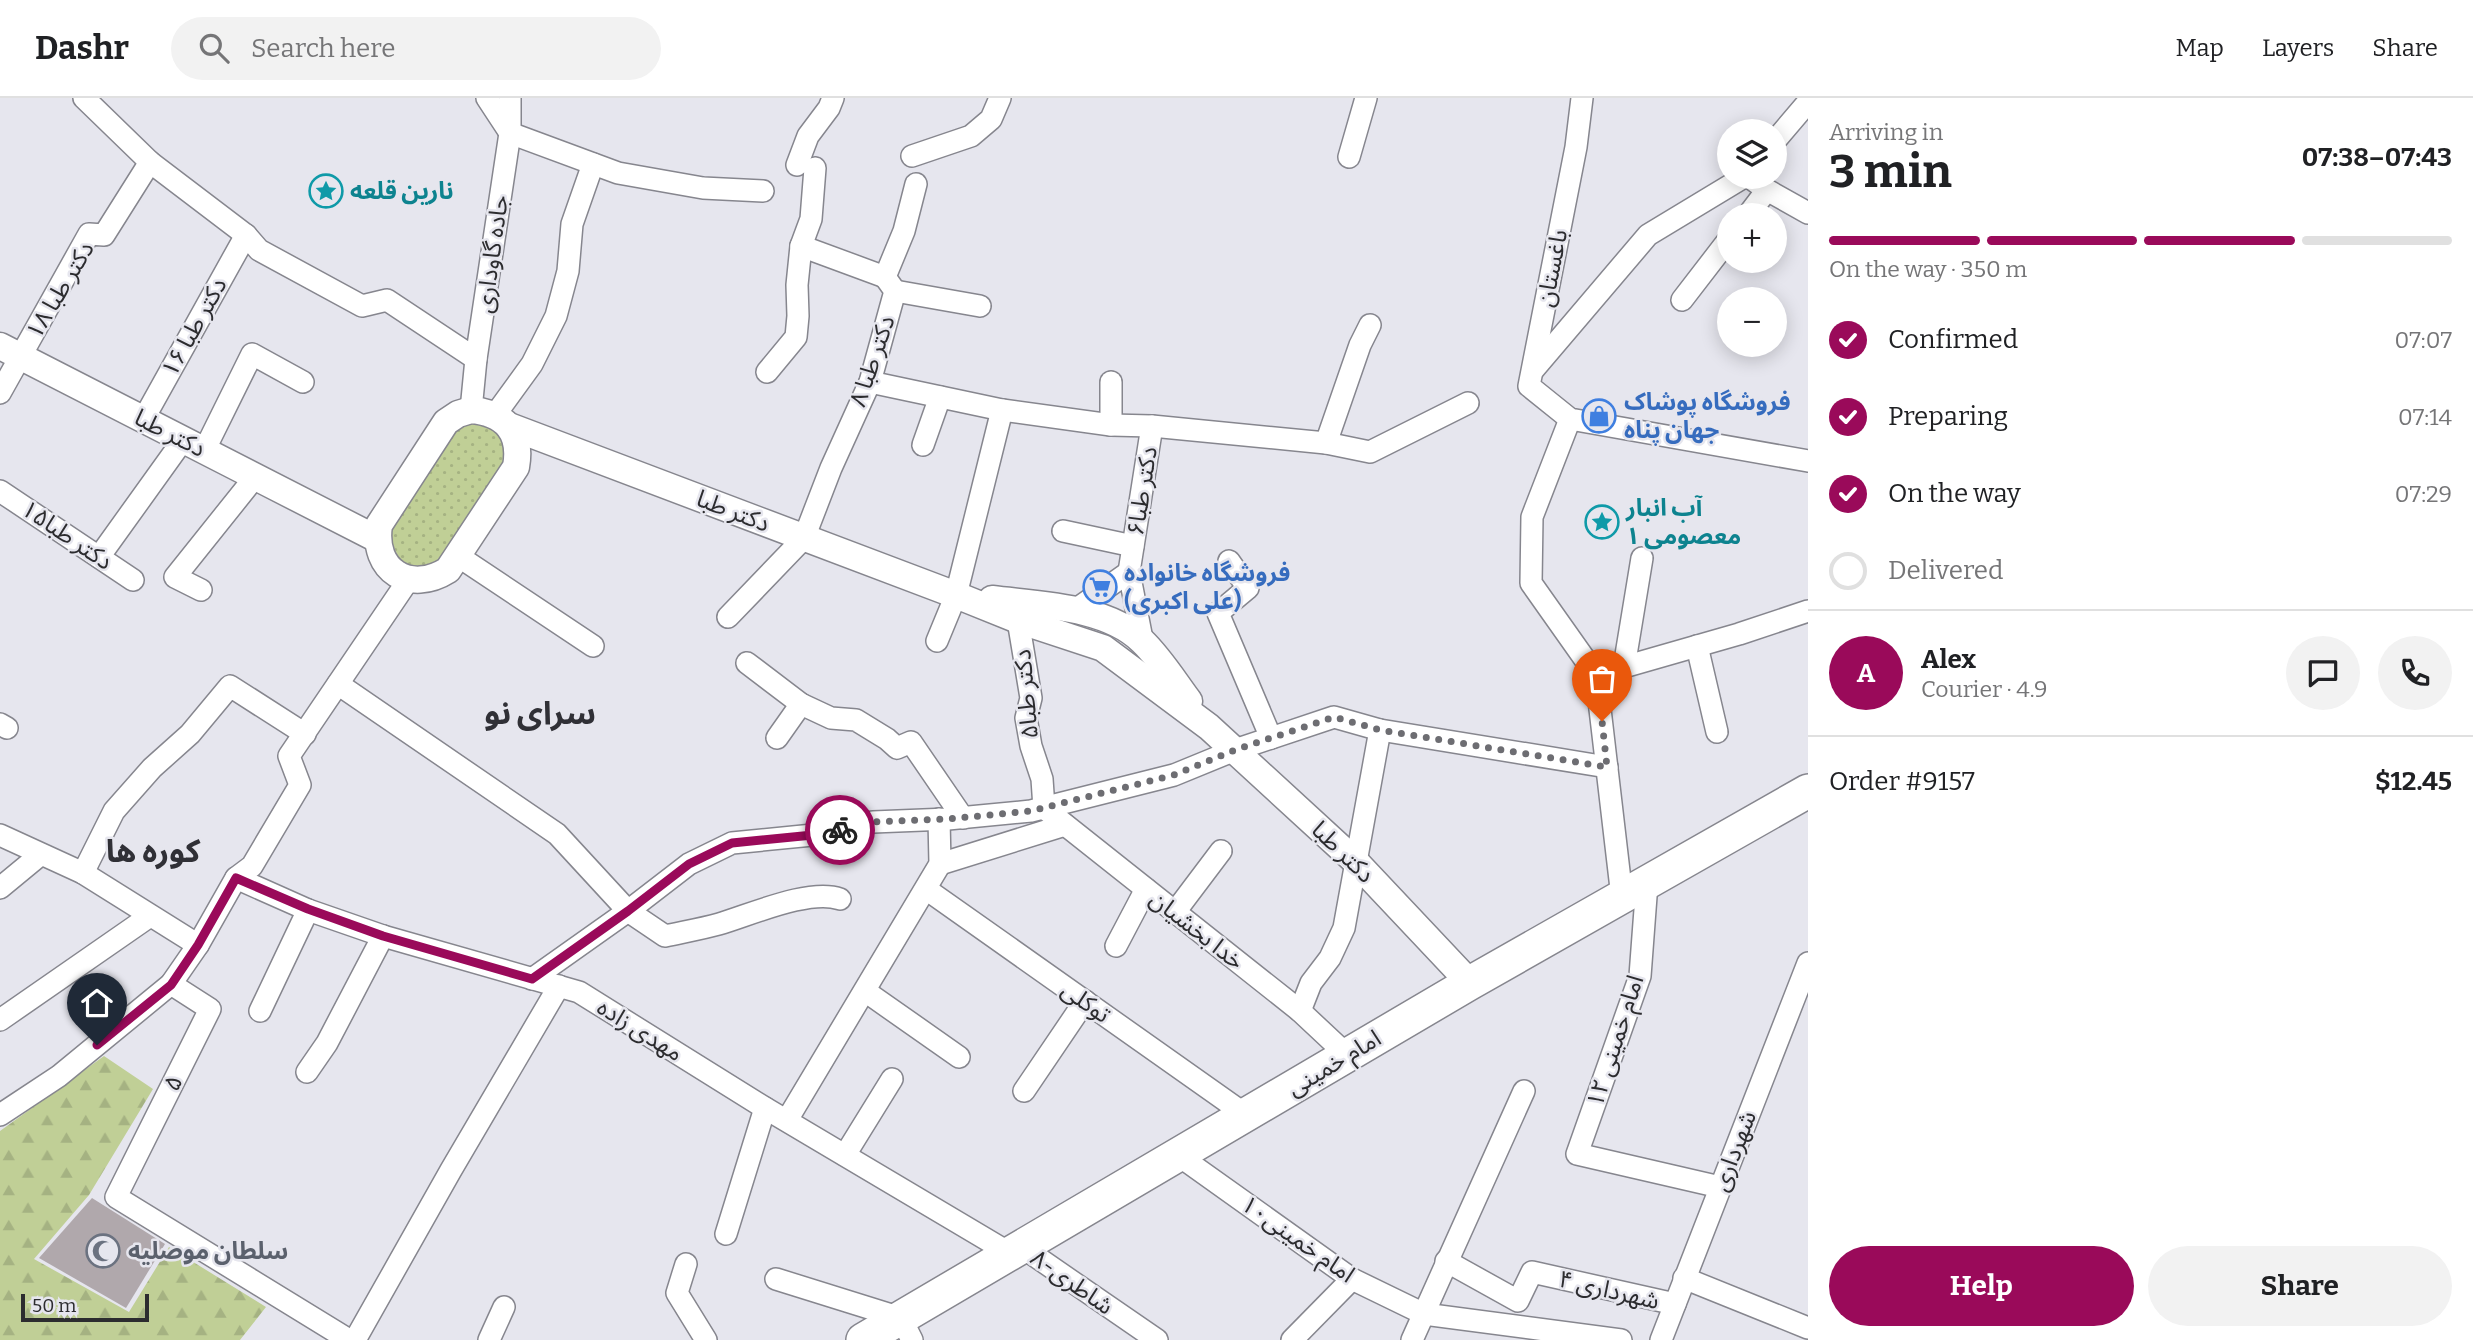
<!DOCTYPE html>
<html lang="en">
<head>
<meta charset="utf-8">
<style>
  body { margin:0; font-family:Bitter,"Noto Sans Arabic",serif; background:#f2f2f2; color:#202124; height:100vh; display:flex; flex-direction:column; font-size:26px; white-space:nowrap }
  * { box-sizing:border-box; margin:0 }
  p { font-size:23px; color:#757577 }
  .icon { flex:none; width:38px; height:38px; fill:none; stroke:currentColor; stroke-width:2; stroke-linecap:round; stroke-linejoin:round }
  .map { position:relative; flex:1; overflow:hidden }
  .details { display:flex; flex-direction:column; background:#fff; width:665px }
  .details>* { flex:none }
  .tools { position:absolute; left:1717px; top:21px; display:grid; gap:14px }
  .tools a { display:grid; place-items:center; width:70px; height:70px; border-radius:50%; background:#fff; box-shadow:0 4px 18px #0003; font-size:35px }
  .scale { position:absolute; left:21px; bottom:18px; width:128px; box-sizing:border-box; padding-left:7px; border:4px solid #2c2c2f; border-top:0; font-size:19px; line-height:24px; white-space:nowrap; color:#2c2c2f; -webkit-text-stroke:5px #e6e6ee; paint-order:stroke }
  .pin { position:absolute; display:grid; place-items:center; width:60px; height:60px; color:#fff; margin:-72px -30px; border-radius:50% 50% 50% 0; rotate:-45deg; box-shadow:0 0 7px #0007 }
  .pin .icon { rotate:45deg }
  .courier { position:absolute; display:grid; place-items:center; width:70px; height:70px; margin:-35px; border:5px solid #9a0a5a; border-radius:50%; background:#fff; color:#222; box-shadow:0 2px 9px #0007 }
  .head em { font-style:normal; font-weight:700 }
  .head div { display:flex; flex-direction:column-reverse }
  .head { display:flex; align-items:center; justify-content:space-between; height:119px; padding:0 21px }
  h1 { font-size:46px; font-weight:700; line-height:52px }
  .bar { display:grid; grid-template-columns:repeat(4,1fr); gap:10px 7px; align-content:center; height:84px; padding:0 21px }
  .bar i { height:9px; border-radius:5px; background:#e0e0e0 }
  .bar .active { background:#9a0a5a }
  .bar p { grid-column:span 4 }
  .line { display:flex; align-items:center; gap:18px; padding:0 21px; border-top:2px solid #e0e0e0 }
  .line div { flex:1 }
  .round { display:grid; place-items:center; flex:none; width:74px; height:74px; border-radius:37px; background:#f2f2f2 }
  ol { padding:0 21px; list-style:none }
  li { display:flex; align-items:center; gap:21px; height:77px }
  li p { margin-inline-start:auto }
  li .icon { padding:7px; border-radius:50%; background:#9a0a5a; color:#fff; stroke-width:4 }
  li:last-child { color:#757577 }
  li i { width:38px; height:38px; border:4px solid #e0e0e0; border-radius:50% }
  .button { display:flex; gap:14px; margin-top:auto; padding:14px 21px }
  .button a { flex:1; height:80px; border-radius:42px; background:#9a0a5a; color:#fff; font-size:28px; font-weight:700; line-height:80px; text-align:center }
  .button a+a { background:#f2f2f2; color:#202124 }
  header { display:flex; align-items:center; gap:42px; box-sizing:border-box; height:98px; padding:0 35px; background:#fff; border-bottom:2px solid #e0e0e0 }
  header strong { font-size:33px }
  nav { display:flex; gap:38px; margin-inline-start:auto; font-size:24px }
  .search { width:490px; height:63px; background:#f2f2f2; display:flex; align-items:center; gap:18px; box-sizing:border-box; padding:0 24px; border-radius:38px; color:#757577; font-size:26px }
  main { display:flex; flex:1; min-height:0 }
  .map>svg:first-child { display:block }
  .grass { fill:url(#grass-dots) }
  .forest { fill:url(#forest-firs) }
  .building { fill:#b0a8ac }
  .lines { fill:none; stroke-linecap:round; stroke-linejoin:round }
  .minor-casing { stroke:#86868e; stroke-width:24 }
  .tertiary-casing { stroke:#86868e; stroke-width:29 }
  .primary-casing { stroke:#86868e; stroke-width:36 }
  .minor { stroke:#fff; stroke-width:21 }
  .tertiary { stroke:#fff; stroke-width:26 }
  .primary { stroke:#fff; stroke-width:33 }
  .done { stroke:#6d6d72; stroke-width:7; stroke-dasharray:0 12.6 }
  .route { stroke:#9a0a5a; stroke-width:9 }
  .labels { text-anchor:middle; stroke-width:5; stroke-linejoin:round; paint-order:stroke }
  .culture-label { font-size:24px; font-weight:bold; fill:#0d838f; stroke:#e6e6ee; text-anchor:start }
  .street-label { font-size:24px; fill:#2c2c2f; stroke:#e6e6ee }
  .shop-label { font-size:24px; font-weight:bold; fill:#366cbe; stroke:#e6e6ee; text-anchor:start }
  .worship-label { font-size:24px; font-weight:bold; fill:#5b616d; stroke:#e6e6ee; text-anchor:start }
  .district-label { font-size:32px; font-weight:bold; fill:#303036; stroke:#e6e6ee }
</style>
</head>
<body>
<header>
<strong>Dashr</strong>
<div class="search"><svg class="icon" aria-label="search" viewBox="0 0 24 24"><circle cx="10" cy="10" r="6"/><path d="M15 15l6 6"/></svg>Search here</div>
<nav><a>Map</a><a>Layers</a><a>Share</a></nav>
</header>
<main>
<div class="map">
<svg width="1808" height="1242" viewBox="0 0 1808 1242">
  <defs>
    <pattern id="grass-dots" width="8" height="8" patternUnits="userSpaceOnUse" patternTransform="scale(1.75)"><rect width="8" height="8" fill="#c0cf96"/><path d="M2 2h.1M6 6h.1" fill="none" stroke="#a5b282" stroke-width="1.8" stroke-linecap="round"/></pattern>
    <pattern id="forest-firs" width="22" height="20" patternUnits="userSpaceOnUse" patternTransform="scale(1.75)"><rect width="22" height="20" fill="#c0cf96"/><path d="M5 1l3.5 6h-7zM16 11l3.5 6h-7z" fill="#a5b282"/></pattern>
  </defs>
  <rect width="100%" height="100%" fill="#e6e6ee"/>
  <path class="grass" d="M473,325L484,326L502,337L506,357L503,365L440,461C405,480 396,463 389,431L453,333L464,326Z"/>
  <polygon class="forest" points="104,958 153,991 89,1097 34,1161 129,1214 169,1149 266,1209 240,1242 0,1242 0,1033"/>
  <polygon class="building" points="92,1100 165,1146 126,1210 39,1160"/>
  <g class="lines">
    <defs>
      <g id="minor">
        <polyline points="84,0 150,64 246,137 259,152 362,208 387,202 476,261"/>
        <polyline points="487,0 510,35 618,75 703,90 763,93"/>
        <polyline points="1582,0 1576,49 1529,288 1570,321 1808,363"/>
        <polyline points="1774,44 1808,4"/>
        <polyline points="912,58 971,38 991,21 1000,0"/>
        <polyline points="1349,59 1366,0"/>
        <polyline points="797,67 808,38 829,10 833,0"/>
        <polyline points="1749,79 1767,92 1808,115"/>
        <polyline points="1748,117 1767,92"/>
        <polyline points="801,148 885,179"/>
        <polyline points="895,193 980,208"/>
        <polyline points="1682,202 1729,141"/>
        <polyline points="1534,271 1648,137 1744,79"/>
        <polyline points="767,274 796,239 798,218 797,187 801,148 811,121 815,70"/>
        <polyline points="870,284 1002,312 1111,327 1152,328 1326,345 1360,247 1370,227"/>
        <polyline points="1111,284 1111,327"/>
        <polyline points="0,295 89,136 104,137 150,64"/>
        <polyline points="471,312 476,261 510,35 510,0"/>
        <polyline points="495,317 532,266 556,218 568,173 572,126 593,66"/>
        <polyline points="1570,321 1532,419 1531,485 1596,577 1622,799"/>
        <polyline points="143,322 246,137"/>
        <polyline points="1326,345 1370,354 1468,305"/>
        <polyline points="923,347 940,299"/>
        <polyline points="204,353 252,256 303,284"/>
        <polyline points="0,393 133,482"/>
        <polyline points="1063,433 1133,448"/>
        <polyline points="458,458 593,548"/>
        <polyline points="99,459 183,342"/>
        <polyline points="1229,463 1248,490 1218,515 1271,640"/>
        <polyline points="201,492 175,479 255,379"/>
        <polyline points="1075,512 1129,474"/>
        <polyline points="728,519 804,440 831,370 870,284 895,193 885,179 904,133 916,86"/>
        <polyline points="1018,522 1031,600 1026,620 1031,648 1042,681 1044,710"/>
        <polyline points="1142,541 1129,474 1152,328"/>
        <polyline points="937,543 956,497 1002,312"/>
        <polyline points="1697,548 1717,634"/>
        <polyline points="747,565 801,606 831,620 856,622 887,641 897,650 911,644 963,720"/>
        <polyline points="1624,569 1642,460"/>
        <polyline points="1596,577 1739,536 1808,513"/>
        <path d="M338,586L557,736L628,813L665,838C683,834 701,831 719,826C750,817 810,790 840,801"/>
        <polyline points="0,626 7,630"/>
        <polyline points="777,640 801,606"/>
        <polyline points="1044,710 1300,913 1347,957"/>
        <polyline points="0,737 83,775 198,847"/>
        <polyline points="940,766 1065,727"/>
        <polyline points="83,775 114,713 152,670 190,636 230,588 305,636"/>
        <polyline points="236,780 308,812 383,838 579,894 765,1010 1011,1156"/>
        <polyline points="1647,785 1640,878 1577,1056 1720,1089"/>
        <polyline points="0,790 40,757"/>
        <polyline points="926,791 1246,1017"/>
        <polyline points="1175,814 1221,753"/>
        <polyline points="1116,848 1146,791"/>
        <polyline points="532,881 628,813 689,766 732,745 823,736 873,724 948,721 1031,713 1174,677 1235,652 1334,619 1380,632 1607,669"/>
        <polyline points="171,886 210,911 116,1099 349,1242"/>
        <polyline points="865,893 959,959"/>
        <polyline points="260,913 308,812"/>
        <polyline points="1300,913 1311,885 1330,860 1344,830 1380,632"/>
        <polyline points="0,922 150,818"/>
        <polyline points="307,974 327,945 383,838"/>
        <polyline points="1024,993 1085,903"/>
        <polyline points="0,1017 59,978 171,886 198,847 236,780 252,768 300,687 289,658 409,481"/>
        <polyline points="787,1022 940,766 939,721"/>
        <polyline points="845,1057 892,981"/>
        <polyline points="1178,1057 1352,1181 1424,1216 1621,1242"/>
        <polyline points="726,1136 765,1010"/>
        <polyline points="1022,1149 1157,1242"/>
        <polyline points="1446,1163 1518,1203 1532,1174 1675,1206"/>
        <polyline points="686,1166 677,1195 706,1242"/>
        <polyline points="1684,1180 1808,1230"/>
        <polyline points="776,1181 901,1220 912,1242"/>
        <polyline points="355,1242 451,1072 559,888"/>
        <polyline points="489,1242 504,1209"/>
        <polyline points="1292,1242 1352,1181"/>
        <polyline points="1412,1242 1524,993"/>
        <polyline points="1661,1242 1808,865"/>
      </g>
      <g id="tertiary">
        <polyline points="0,248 377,441"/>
        <path d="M471,312C506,315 522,335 516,369L448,472C410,496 372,473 379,427L446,324L458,316Z"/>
        <polyline points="509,328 956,497 1018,522 1103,550 1209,629 1355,763 1470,885"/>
        <path d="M992,501C1039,507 1107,508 1142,543C1160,560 1174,583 1189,603"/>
      </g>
      <polyline id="primary" points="863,1242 1470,885 1808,693"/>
    </defs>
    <use href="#minor" class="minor-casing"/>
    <use href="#tertiary" class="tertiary-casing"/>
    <use href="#primary" class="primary-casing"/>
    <use href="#minor" class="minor"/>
    <use href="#tertiary" class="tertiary"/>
    <use href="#primary" class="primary"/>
  </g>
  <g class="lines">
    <polyline class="done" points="840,732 873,724 948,721 1031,713 1174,677 1235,652 1334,619 1380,632 1607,669 1602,623"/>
    <polyline class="route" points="97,947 171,887 198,847 236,780 308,811 383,838 532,881 628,813 689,766 732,745 823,736 840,732"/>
  </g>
  <defs>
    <symbol id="sight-ring" viewBox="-11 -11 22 22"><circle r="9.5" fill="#e6e6ee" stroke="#0f9aa8" stroke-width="1.5"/><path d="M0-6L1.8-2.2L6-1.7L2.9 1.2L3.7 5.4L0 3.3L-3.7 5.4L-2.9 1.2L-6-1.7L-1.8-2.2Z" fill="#0f9aa8"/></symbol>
    <symbol id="shop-ring" viewBox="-11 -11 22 22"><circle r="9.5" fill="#e6e6ee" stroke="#3f7fe0" stroke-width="1.5"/><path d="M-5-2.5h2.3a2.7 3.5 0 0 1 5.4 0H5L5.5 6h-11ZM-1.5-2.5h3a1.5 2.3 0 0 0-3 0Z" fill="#3f7fe0"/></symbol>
    <symbol id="supermarket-ring" viewBox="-11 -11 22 22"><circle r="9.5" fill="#e6e6ee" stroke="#3f7fe0" stroke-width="1.5"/><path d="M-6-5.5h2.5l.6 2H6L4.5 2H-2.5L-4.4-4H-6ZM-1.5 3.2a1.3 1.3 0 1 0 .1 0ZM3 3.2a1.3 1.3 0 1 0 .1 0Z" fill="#3f7fe0"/></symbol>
    <symbol id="mosque-ring" viewBox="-11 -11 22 22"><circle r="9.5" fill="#e6e6ee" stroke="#6b7280" stroke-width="1.5"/><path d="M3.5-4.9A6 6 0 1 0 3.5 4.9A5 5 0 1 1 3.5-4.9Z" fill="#6b7280"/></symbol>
  </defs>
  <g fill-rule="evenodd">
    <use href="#sight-ring" x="307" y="74" width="38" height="38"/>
    <use href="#shop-ring" x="1580" y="299" width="38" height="38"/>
    <use href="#sight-ring" x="1583" y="405" width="38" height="38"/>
    <use href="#supermarket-ring" x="1081" y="470" width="38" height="38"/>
    <use href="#mosque-ring" x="84" y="1134" width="38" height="38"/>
  </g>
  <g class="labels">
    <g class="culture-label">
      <text x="350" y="101">نارین قلعه</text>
      <text x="1626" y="418">آب انبار<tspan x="1626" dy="28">معصومی ۱</tspan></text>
    </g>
    <g class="street-label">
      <text transform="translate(492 156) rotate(-82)" y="8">جاده گاوداری</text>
      <text transform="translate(1552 170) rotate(-79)" y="8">باغستان</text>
      <text transform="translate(60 192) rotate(-59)" y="8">دکتر طبا ۱۸</text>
      <text transform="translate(194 229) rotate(-61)" y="8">دکتر طبا ۱۶</text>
      <text transform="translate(872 263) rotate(-71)" y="8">دکتر طبا ۸</text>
      <text transform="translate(170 335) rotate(27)" y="8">دکتر طبا</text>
      <text transform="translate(1142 393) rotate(-81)" y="8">دکتر طبا۶</text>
      <text transform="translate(733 413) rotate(21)" y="8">دکتر طبا</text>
      <text transform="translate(67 437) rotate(34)" y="8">دکتر طبا۱۵</text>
      <text transform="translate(1026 596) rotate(-95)" y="8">دکتر طبا۵</text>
      <text transform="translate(1343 754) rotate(44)" y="8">دکتر طبا</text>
      <text transform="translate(1197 832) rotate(38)" y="8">خدا بخشیان</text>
      <text transform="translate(1086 904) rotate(35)" y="8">توکلی</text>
      <text transform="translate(640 932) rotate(32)" y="8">مهدی زاده</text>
      <text transform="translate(1615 943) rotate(-72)" y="8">امام خمینی ۱۲</text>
      <text transform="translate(1334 965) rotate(-31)" y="8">امام خمینی</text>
      <text transform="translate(173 985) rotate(-63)" y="8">۵</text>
      <text transform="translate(1734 1053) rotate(-69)" y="8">شهرداری</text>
      <text transform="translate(1298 1141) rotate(35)" y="8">امام خمینی۱۰</text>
      <text transform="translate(1072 1184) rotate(35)" y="8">۸-شاطری</text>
      <text transform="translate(1609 1192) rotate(13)" y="8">شهرداری ۴</text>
    </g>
    <g class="shop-label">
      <text x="1624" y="312">فروشگاه پوشاک<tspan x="1624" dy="28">جهان پناه</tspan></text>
      <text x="1124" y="483">فروشگاه خانواده<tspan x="1124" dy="28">(علی اکبری)</tspan></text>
    </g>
    <g class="worship-label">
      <text x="128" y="1161">سلطان موصلیه</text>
    </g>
    <g class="district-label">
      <text x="540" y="626">سرای نو</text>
      <text x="153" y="764">کوره ها</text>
    </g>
  </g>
</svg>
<div class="tools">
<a><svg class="icon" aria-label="layers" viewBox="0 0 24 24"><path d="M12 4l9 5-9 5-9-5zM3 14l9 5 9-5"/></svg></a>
<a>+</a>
<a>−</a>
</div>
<div class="scale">50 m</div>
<div class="pin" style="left:1602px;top:623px;background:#ea580c"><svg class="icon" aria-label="bag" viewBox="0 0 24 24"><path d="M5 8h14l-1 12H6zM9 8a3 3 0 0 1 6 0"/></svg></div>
<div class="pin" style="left:97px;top:947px;background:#1f2937"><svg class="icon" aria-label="home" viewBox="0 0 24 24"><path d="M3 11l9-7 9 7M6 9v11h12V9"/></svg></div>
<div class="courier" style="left:840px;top:732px"><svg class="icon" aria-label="bike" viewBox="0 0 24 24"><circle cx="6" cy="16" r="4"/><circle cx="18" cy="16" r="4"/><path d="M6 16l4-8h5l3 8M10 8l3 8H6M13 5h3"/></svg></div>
</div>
<section class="details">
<div class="head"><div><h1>3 min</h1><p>Arriving in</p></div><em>07:38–07:43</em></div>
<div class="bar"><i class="active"></i><i class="active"></i><i class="active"></i><i></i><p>On the way · 350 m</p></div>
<ol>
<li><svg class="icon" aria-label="check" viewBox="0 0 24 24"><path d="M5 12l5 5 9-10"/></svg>Confirmed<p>07:07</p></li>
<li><svg class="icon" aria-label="check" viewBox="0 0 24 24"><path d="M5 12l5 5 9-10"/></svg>Preparing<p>07:14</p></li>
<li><svg class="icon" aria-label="check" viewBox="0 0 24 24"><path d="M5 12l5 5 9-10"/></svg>On the way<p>07:29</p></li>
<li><i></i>Delivered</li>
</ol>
<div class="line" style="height:126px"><b class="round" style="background:#9a0a5a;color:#fff">A</b><div><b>Alex</b><p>Courier · 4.9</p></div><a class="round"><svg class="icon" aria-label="chat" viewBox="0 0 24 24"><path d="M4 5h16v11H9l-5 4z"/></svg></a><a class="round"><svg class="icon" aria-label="phone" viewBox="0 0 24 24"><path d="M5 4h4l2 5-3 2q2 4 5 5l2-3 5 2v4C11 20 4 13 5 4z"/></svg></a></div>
<div class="line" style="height:91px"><div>Order #9157</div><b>$12.45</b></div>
<div class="button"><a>Help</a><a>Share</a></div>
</section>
</main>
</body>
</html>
